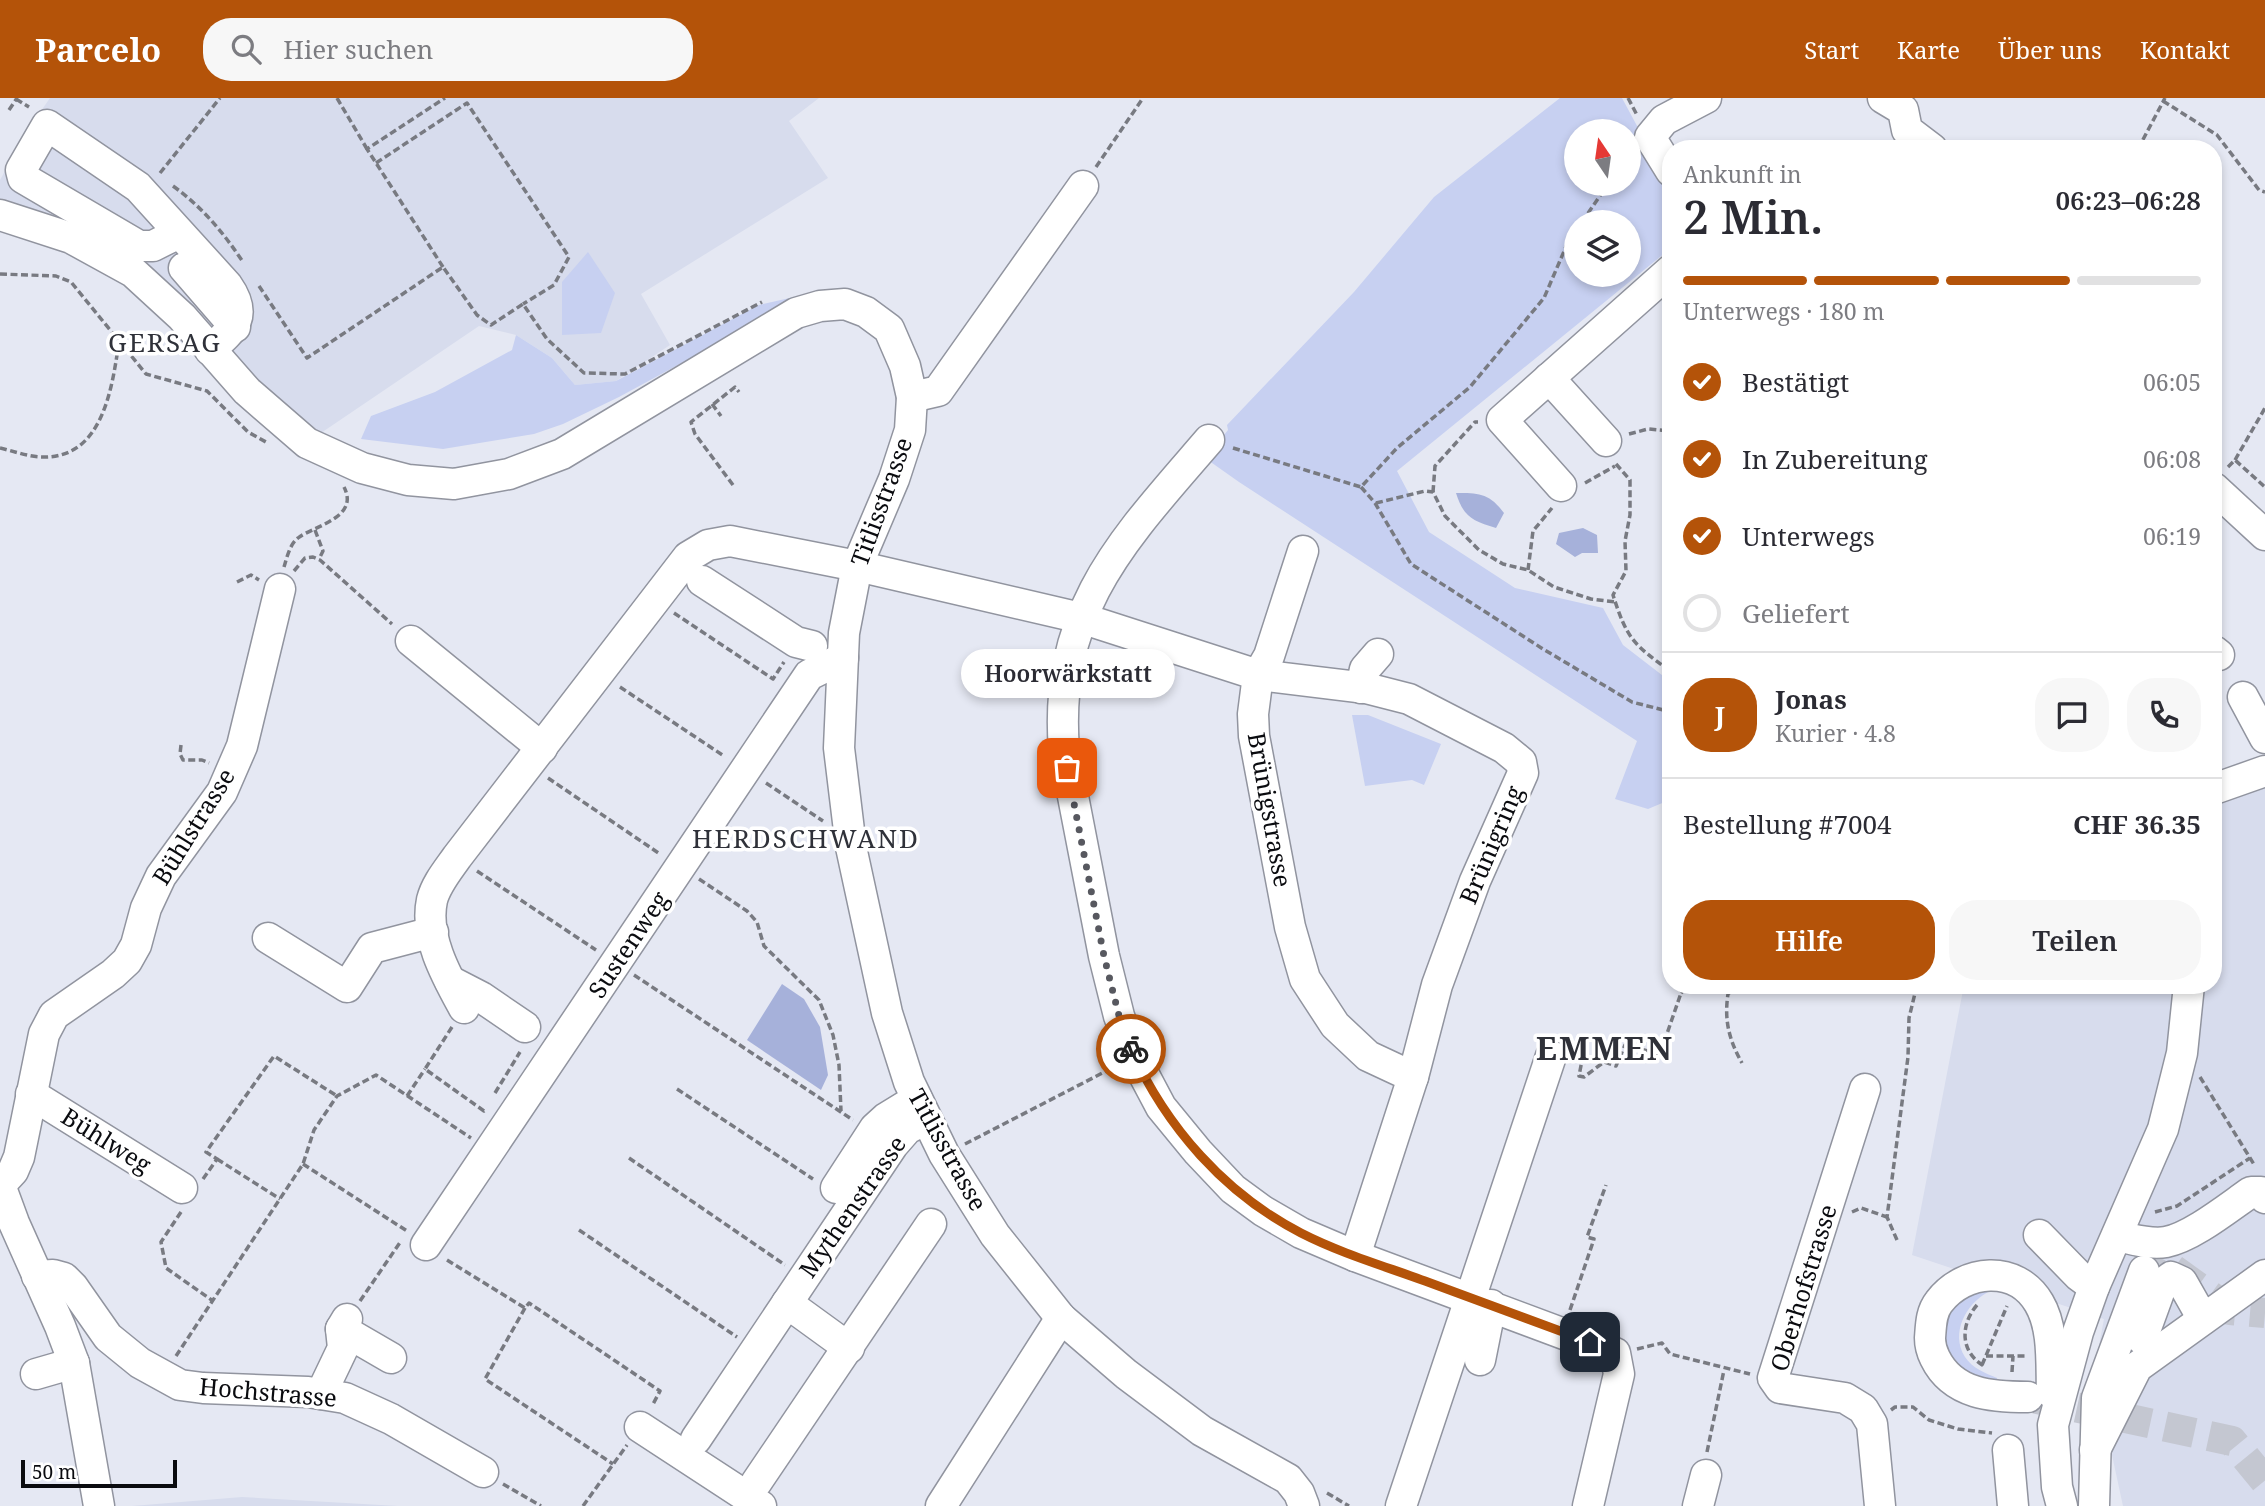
<!DOCTYPE html>
<html lang="de">
<head>
<meta charset="utf-8">
<style>
  body { margin:0; font-family:"Noto Serif",serif; background:#f7f7f7; color:#2b2b33; height:100vh; display:flex; flex-direction:column; font-size:26px; white-space:nowrap }
  * { box-sizing:border-box; margin:0 }
  p { font-size:23px; color:#7c7c81 }
  .icon { flex:none; width:38px; height:38px; fill:none; stroke:currentColor; stroke-width:2; stroke-linecap:round; stroke-linejoin:round }
  .map { position:relative; flex:1; overflow:hidden }
  .panel { position:absolute; left:1662px; top:42px; width:560px; height:854px; display:flex; flex-direction:column; background:#fff; border-radius:28px; box-shadow:0 4px 10px #0003 }
  .panel>* { flex:none }
  .needle { width:46px; rotate:347deg }
  .tools { position:absolute; left:1564px; top:21px; display:grid; gap:14px }
  .tools a { display:grid; place-items:center; width:77px; height:77px; border-radius:50%; background:#fff; box-shadow:0 4px 10px #0003; font-size:35px }
  .scale { position:absolute; left:21px; bottom:18px; width:156px; box-sizing:border-box; padding-left:7px; border:4px solid #0a0b0f; border-top:0; font-size:19px; line-height:24px; white-space:nowrap; color:#0a0b0f; -webkit-text-stroke:5px #fff; paint-order:stroke }
  .pin { position:absolute; display:grid; place-items:center; width:60px; height:60px; color:#fff; margin:-30px; border-radius:14px; box-shadow:0 4px 10px #0006 }
  .courier { position:absolute; display:grid; place-items:center; width:70px; height:70px; margin:-35px; border:5px solid #b45309; border-radius:50%; background:#fff; color:#222; box-shadow:0 2px 9px #0007 }
  .bubble { position:absolute; height:49px; border-radius:24px; background:#fff; box-shadow:0 4px 10px #0003; font-size:23px; font-weight:600; line-height:49px; text-align:center }
  .head em { font-style:normal; font-weight:600 }
  .head div { display:flex; flex-direction:column-reverse }
  .head { display:flex; align-items:center; justify-content:space-between; height:119px; padding:0 21px }
  h1 { font-size:46px; font-weight:600; line-height:52px }
  .bar { display:grid; grid-template-columns:repeat(4,1fr); gap:10px 7px; align-content:center; height:84px; padding:0 21px }
  .bar i { height:9px; border-radius:5px; background:#e1e1e2 }
  .bar .selected { background:#b45309 }
  .bar p { grid-column:span 4 }
  .line { display:flex; align-items:center; gap:18px; padding:0 21px; border-top:2px solid #e1e1e2 }
  .line div { flex:1 }
  .round { display:grid; place-items:center; flex:none; width:74px; height:74px; border-radius:28px; background:#f7f7f7 }
  ol { padding:0 21px; list-style:none }
  li { display:flex; align-items:center; gap:21px; height:77px }
  li p { margin-inline-start:auto }
  li .icon { padding:7px; border-radius:50%; background:#b45309; color:#fff; stroke-width:4 }
  li:last-child { color:#7c7c81 }
  li i { width:38px; height:38px; border:4px solid #e1e1e2; border-radius:50% }
  .button { display:flex; gap:14px; margin-top:auto; padding:14px 21px }
  .button a { flex:1; height:80px; border-radius:28px; background:#b45309; color:#fff; font-size:28px; font-weight:600; line-height:80px; text-align:center }
  .button a+a { background:#f7f7f7; color:#2b2b33 }
  header { display:flex; align-items:center; gap:42px; box-sizing:border-box; height:98px; padding:0 35px; background:#b45309; color:#fff }
  header strong { font-size:33px }
  nav { display:flex; gap:38px; margin-inline-start:auto; font-size:24px }
  .search { width:490px; height:63px; background:#f7f7f7; display:flex; align-items:center; gap:18px; box-sizing:border-box; padding:0 24px; border-radius:28px; color:#7c7c81; font-size:26px }
  .map>svg:first-child { display:block }
  .built { fill:#d7dced }
  .green { fill:#c7d0f1; fill-rule:evenodd }
  .water { fill:#a6b1da }
  .lines { fill:none; stroke-linecap:round; stroke-linejoin:round }
  .minor-tunnel { stroke:#c4c7d1; stroke-width:30; stroke-dasharray:30 15; stroke-linecap:butt }
  .minor-casing { stroke:#91949f; stroke-width:33 }
  .path { stroke:#787a81; stroke-width:3.5; stroke-dasharray:7 3.5; stroke-linecap:butt }
  .minor { stroke:#fff; stroke-width:30 }
  .done { stroke:#57585f; stroke-width:7; stroke-dasharray:0 12.6 }
  .route { stroke:#b45309; stroke-width:9 }
  .labels { text-anchor:middle; stroke-width:7; stroke-linejoin:round; paint-order:stroke }
  .street-label { font-size:24px; fill:#0a0b0f; stroke:#fff }
  .neighbourhood-label { font-size:26px; letter-spacing:2px; fill:#2f3139; stroke:#fff }
  .district-label { font-size:32px; font-weight:bold; letter-spacing:2px; fill:#2f3139; stroke:#fff }
</style>
</head>
<body>
<header>
<strong>Parcelo</strong>
<div class="search"><svg class="icon" aria-label="search" viewBox="0 0 24 24"><circle cx="10" cy="10" r="6"/><path d="M15 15l6 6"/></svg>Hier suchen</div>
<nav><a>Start</a><a>Karte</a><a>Über uns</a><a>Kontakt</a></nav>
</header>
<div class="map">
<svg width="2265" height="1408" viewBox="0 0 2265 1408">
  <rect width="100%" height="100%" fill="#e5e8f3"/>
  <g class="built">
    <polygon points="50,0 819,0 789,23 828,80 641,196 670,247 616,283 575,287 552,260 516,237 479,228 318,337 231,260 19,110 0,101 0,82 27,33"/>
    <polygon points="2265,690 2265,1408 2123,1408 2094,1274 2104,1221 1912,1157 1964,887 2214,887 2214,703"/>
    <polygon points="242,1399 398,1408 399,1408 132,1408"/>
  </g>
  <g class="green">
    <path d="M1560,0H1622L1671,91V150L1397,373L1429,434L1515,490L1603,510L1623,547L1671,584V690L1667,703L1648,711L1615,701L1637,643L1239,384L1205,360L1228,332L1227,327L1354,194L1434,99ZM1577,33H1629V86H1577ZM1577,124H1629V177H1577Z"/>
    <polygon points="588,154 615,195 601,235 562,237 562,184"/>
    <polygon points="803,197 803,199 619,299 563,326 534,336 443,351 361,341 371,318 435,294 512,252 516,237 552,260 575,287 616,283 759,207"/>
    <polygon points="1352,617 1368,617 1441,646 1424,687 1412,682 1365,688"/>
    <path d="M1987,1191L1988,1194C1966,1206 1950,1235 1965,1259C1972,1270 1985,1275 1997,1280V1284C1983,1280 1966,1278 1956,1267C1936,1244 1944,1208 1971,1195C1975,1193 1982,1192 1987,1191Z"/>
  </g>
  <g class="water">
    <path d="M1456,395C1479,395 1489,395 1504,415L1496,430C1472,423 1463,418 1456,395Z"/>
    <polygon points="1583,430 1597,437 1598,455 1582,455 1575,459 1556,446 1559,435"/>
    <polygon points="782,886 804,901 820,929 828,977 821,992 747,942"/>
  </g>
  <g class="lines">
    <g class="minor-tunnel">
      <polyline points="2144,1173 2152,1156 2230,1212 2265,1215"/>
      <polyline points="2033,1300 2232,1343 2265,1383"/>
    </g>
    <defs>
      <g id="minor">
        <polyline points="1883,0 1903,12 1907,32 1932,51"/>
        <polyline points="1671,73 1650,39 1664,22 1706,0"/>
        <polyline points="0,117 71,140 133,174 182,219 247,293 307,345 362,370 408,382 454,386 509,376 562,356 796,215 820,208 845,206 866,214 889,231 905,268 912,299 910,332 894,381 857,468 844,535 839,650 851,749 887,915 909,984 944,1056 995,1137 1061,1220 1126,1276 1202,1333 1288,1381 1299,1395 1304,1408"/>
        <path d="M179,135L153,148H139L23,80L21,72L47,27L138,89L227,187C249,218 234,231 210,252"/>
        <polyline points="184,170 235,229"/>
        <polyline points="1549,280 1606,343"/>
        <polyline points="912,299 938,293 1083,88"/>
        <path d="M1209,342C1124,441 1053,511 1064,652L1104,858L1119,918L1134,958L1161,1009L1198,1054L1233,1091L1263,1113L1301,1135L1355,1158L1615,1255L1619,1276L1588,1408"/>
        <polyline points="1561,388 1502,322 1671,172"/>
        <polyline points="2214,390 2265,437"/>
        <polyline points="1303,453 1269,558 1258,577 1366,590 1409,601 1504,650 1521,664 1523,675 1475,783 1437,887 1413,979"/>
        <polyline points="702,483 796,544 812,548"/>
        <polyline points="411,543 542,650"/>
        <polyline points="2214,553 2219,557"/>
        <polyline points="1361,590 1365,571 1378,556"/>
        <polyline points="2243,599 2265,640"/>
        <polyline points="2214,691 2265,673"/>
        <polyline points="268,840 347,889 372,850 433,834"/>
        <polyline points="450,883 481,899 525,929"/>
        <path d="M464,910C447,879 424,839 432,802C436,786 448,772 457,759L688,459L708,447L730,443L857,468L1081,520L1258,577L1253,616L1254,638L1290,829L1305,881L1335,927L1368,958L1413,979L1355,1158"/>
        <polyline points="1865,991 1773,1280 1780,1290 1845,1300 1863,1311 1872,1326 1880,1408"/>
        <polyline points="31,996 182,1090"/>
        <polyline points="0,1087 13,1073 19,1059 44,936 54,917 113,876 127,863 136,847 146,810 161,778 222,694 242,648 280,491"/>
        <polyline points="0,1087 14,1125 60,1228 74,1265 99,1408"/>
        <polyline points="836,1090 875,1030 886,1020 917,1001"/>
        <polyline points="2039,1137 2079,1178 2094,1189"/>
        <path d="M2117,1138C2133,1141 2150,1147 2166,1144C2192,1139 2229,1109 2251,1094H2261L2265,1100"/>
        <polyline points="426,1147 809,577 843,560"/>
        <polyline points="37,1178 53,1177 64,1180 73,1189 108,1239 140,1265 180,1287 203,1290 308,1294 345,1300 391,1321 483,1374"/>
        <polyline points="787,1205 849,1250"/>
        <polyline points="341,1231 391,1260"/>
        <polyline points="2142,1241 2162,1186 2171,1179 2182,1184 2203,1221"/>
        <polyline points="1480,1262 1491,1207"/>
        <polyline points="36,1276 74,1265"/>
        <polyline points="321,1296 343,1250 341,1231 347,1221"/>
        <path d="M2028,1299C1993,1299 1953,1297 1935,1260C1932,1254 1930,1247 1930,1240C1931,1227 1931,1214 1939,1204C1964,1171 2016,1166 2039,1205C2054,1230 2051,1266 2052,1295"/>
        <polyline points="640,1329 761,1408"/>
        <polyline points="696,1341 893,1047 907,1031 926,1021"/>
        <polyline points="2008,1352 2013,1408"/>
        <polyline points="2095,1352 2137,1269 2265,1177"/>
        <polyline points="756,1385 931,1126"/>
        <polyline points="941,1408 1061,1220"/>
        <polyline points="1401,1408 1551,958"/>
        <polyline points="1698,1408 1706,1377"/>
        <polyline points="2062,1408 2057,1389 2053,1327 2078,1234 2094,1189 2163,1031 2182,955 2189,887"/>
        <polyline points="2094,1408 2097,1300 2144,1173"/>
      </g>
    </defs>
    <use href="#minor" class="minor-casing"/>
    <g class="path">
      <polyline points="337,0 367,51"/>
      <polyline points="1628,0 1637,17"/>
      <polyline points="16,1 29,9"/>
      <polyline points="2163,3 2217,37 2259,92 2265,94"/>
      <polyline points="9,12 17,0"/>
      <polyline points="2138,51 2165,0"/>
      <polyline points="376,65 467,5 569,159 554,187 523,206"/>
      <polyline points="1096,69 1143,0"/>
      <polyline points="160,75 220,0"/>
      <path d="M173,88C202,109 223,134 243,164"/>
      <polyline points="1582,124 1608,86"/>
      <polyline points="443,169 367,51 445,0"/>
      <polyline points="0,176 56,178 71,184 146,276 207,293 248,334 266,344"/>
      <polyline points="259,188 307,260 443,169 477,217 491,227 523,206 547,241 584,275 625,276 762,204"/>
      <polyline points="712,306 721,318"/>
      <polyline points="1629,336 1648,331 1671,333"/>
      <path d="M0,350C13,353 29,359 43,359C103,360 112,290 119,244"/>
      <polyline points="1233,350 1361,389 1397,350 1470,289 1544,200 1568,144 1577,131"/>
      <polyline points="2235,362 2265,310"/>
      <path d="M1616,366L1630,382V417L1625,443L1626,473L1613,497C1627,541 1633,546 1670,573L1671,584"/>
      <polyline points="2228,369 2235,362 2265,389"/>
      <polyline points="1585,385 1615,368"/>
      <polyline points="733,387 695,336 691,324 735,289 739,294"/>
      <polyline points="1361,389 1375,405 1411,466 1543,551 1632,604 1671,614"/>
      <polyline points="1433,394 1435,368 1475,324 1478,324"/>
      <polyline points="1376,405 1425,393 1433,394 1445,418 1479,452 1503,466 1528,472 1554,489 1591,501 1616,504"/>
      <polyline points="315,432 323,453 319,461"/>
      <path d="M284,469C287,459 290,446 298,440C313,428 360,420 344,389"/>
      <polyline points="1528,472 1533,433 1552,410"/>
      <polyline points="294,473 305,460 313,459 320,462 392,526"/>
      <polyline points="237,484 251,477 259,482"/>
      <polyline points="674,515 773,581 784,564"/>
      <polyline points="620,589 724,658"/>
      <polyline points="1671,627 1666,642 1671,662"/>
      <polyline points="181,647 180,656 183,662 202,662 209,665"/>
      <polyline points="548,680 660,756"/>
      <polyline points="766,685 823,723"/>
      <polyline points="1671,700 1671,701"/>
      <polyline points="477,773 596,852"/>
      <polyline points="699,781 747,813 757,824 764,848 819,902 833,937 839,967 841,1013"/>
      <polyline points="634,877 853,1022"/>
      <path d="M1739,887L1728,896C1724,922 1729,942 1742,965"/>
      <polyline points="1681,895 1689,887"/>
      <polyline points="452,929 425,971 484,1013 486,1011"/>
      <polyline points="1574,953 1577,952 1583,957 1579,978 1584,979 1604,964 1616,968 1625,947 1660,956 1681,895 1681,887"/>
      <polyline points="2200,979 2255,1068"/>
      <polyline points="677,991 813,1081"/>
      <polyline points="495,995 520,954"/>
      <polyline points="407,998 425,971"/>
      <polyline points="965,1046 1114,969"/>
      <polyline points="629,1060 785,1167"/>
      <polyline points="217,1061 280,1101"/>
      <polyline points="303,1066 407,1133"/>
      <polyline points="203,1081 217,1061 206,1054 274,958 337,998"/>
      <polyline points="181,1114 161,1144 166,1170 213,1203"/>
      <polyline points="1852,1114 1861,1110 1887,1119"/>
      <polyline points="2155,1114 2177,1108 2250,1060"/>
      <polyline points="579,1132 737,1239"/>
      <polyline points="1897,1142 1887,1119 1908,959 1909,920 1917,887"/>
      <polyline points="447,1162 525,1210 529,1205 660,1293 652,1308"/>
      <polyline points="360,1203 401,1143"/>
      <path d="M1977,1207C1960,1227 1960,1254 1984,1268"/>
      <polyline points="525,1210 485,1281 613,1366"/>
      <polyline points="1570,1212 1594,1141 1587,1139 1606,1087"/>
      <polyline points="1637,1251 1662,1245 1670,1256 1750,1276"/>
      <polyline points="176,1258 303,1066 314,1032 337,998 376,977 471,1040"/>
      <polyline points="1986,1258 2026,1258"/>
      <polyline points="1982,1267 2007,1208"/>
      <polyline points="2012,1274 2013,1258"/>
      <polyline points="1891,1312 1895,1309 1913,1309 1929,1322 1958,1331 1992,1335"/>
      <polyline points="1707,1354 1724,1272"/>
      <polyline points="503,1386 541,1408"/>
      <polyline points="1327,1395 1349,1408"/>
      <polyline points="583,1408 627,1347"/>
    </g>
    <use href="#minor" class="minor"/>
  </g>
  <g class="lines">
    <polyline class="done" points="1067,670 1104,858 1119,918 1131,951"/>
    <path class="route" d="M1131,951C1166,1029 1225,1096 1301,1135C1340,1155 1384,1168 1425,1183C1480,1203 1535,1224 1590,1244"/>
  </g>
  <g class="labels">
    <g class="street-label">
      <text transform="translate(882 404) rotate(-70)" y="8">Titlisstrasse</text>
      <text transform="translate(1269 712) rotate(80)" y="8">Brünigstrasse</text>
      <text transform="translate(194 729) rotate(-58)" y="8">Bühlstrasse</text>
      <text transform="translate(1492 747) rotate(-67)" y="8">Brünigring</text>
      <text transform="translate(629 847) rotate(-56)" y="8">Sustenweg</text>
      <text transform="translate(106 1043) rotate(32)" y="8">Bühlweg</text>
      <text transform="translate(947 1052) rotate(61)" y="8">Titlisstrasse</text>
      <text transform="translate(853 1109) rotate(-55)" y="8">Mythenstrasse</text>
      <text transform="translate(1804 1190) rotate(-73)" y="8">Oberhofstrasse</text>
      <text transform="translate(268 1295) rotate(5)" y="8">Hochstrasse</text>
    </g>
    <g class="neighbourhood-label">
      <text x="165" y="254">GERSAG</text>
      <text x="806" y="750">HERDSCHWAND</text>
    </g>
    <g class="district-label">
      <text x="1605" y="962">EMMEN</text>
    </g>
  </g>
</svg>
<div class="tools">
<a><svg class="needle" viewBox="-14 -14 28 28"><path d="M0-13l5 13h-10z" fill="#e53935"/><path d="M0 13l5-13h-10z" fill="#7c7c81"/></svg></a>
<a><svg class="icon" aria-label="layers" viewBox="0 0 24 24"><path d="M12 4l9 5-9 5-9-5zM3 14l9 5 9-5"/></svg></a>
</div>
<div class="scale">50 m</div>
<div class="pin" style="left:1067px;top:670px;background:#ea580c"><svg class="icon" aria-label="bag" viewBox="0 0 24 24"><path d="M5 8h14l-1 12H6zM9 8a3 3 0 0 1 6 0"/></svg></div>
<div class="pin" style="left:1590px;top:1244px;background:#1f2937"><svg class="icon" aria-label="home" viewBox="0 0 24 24"><path d="M3 11l9-7 9 7M6 9v11h12V9"/></svg></div>
<div class="courier" style="left:1131px;top:951px"><svg class="icon" aria-label="bike" viewBox="0 0 24 24"><circle cx="6" cy="16" r="4"/><circle cx="18" cy="16" r="4"/><path d="M6 16l4-8h5l3 8M10 8l3 8H6M13 5h3"/></svg></div>
<div class="bubble" style="left:961px;top:551px;width:214px">Hoorwärkstatt</div>
<section class="panel">
<div class="head"><div><h1>2 Min.</h1><p>Ankunft in</p></div><em>06:23–06:28</em></div>
<div class="bar"><i class="selected"></i><i class="selected"></i><i class="selected"></i><i></i><p>Unterwegs · 180 m</p></div>
<ol>
<li><svg class="icon" aria-label="check" viewBox="0 0 24 24"><path d="M5 12l5 5 9-10"/></svg>Bestätigt<p>06:05</p></li>
<li><svg class="icon" aria-label="check" viewBox="0 0 24 24"><path d="M5 12l5 5 9-10"/></svg>In Zubereitung<p>06:08</p></li>
<li><svg class="icon" aria-label="check" viewBox="0 0 24 24"><path d="M5 12l5 5 9-10"/></svg>Unterwegs<p>06:19</p></li>
<li><i></i>Geliefert</li>
</ol>
<div class="line" style="height:126px"><b class="round" style="background:#b45309;color:#fff">J</b><div><b>Jonas</b><p>Kurier · 4.8</p></div><a class="round"><svg class="icon" aria-label="chat" viewBox="0 0 24 24"><path d="M4 5h16v11H9l-5 4z"/></svg></a><a class="round"><svg class="icon" aria-label="phone" viewBox="0 0 24 24"><path d="M5 4h4l2 5-3 2q2 4 5 5l2-3 5 2v4C11 20 4 13 5 4z"/></svg></a></div>
<div class="line" style="height:91px"><div>Bestellung #7004</div><b>CHF 36.35</b></div>
<div class="button"><a>Hilfe</a><a>Teilen</a></div>
</section>
</div>
</body>
</html>
